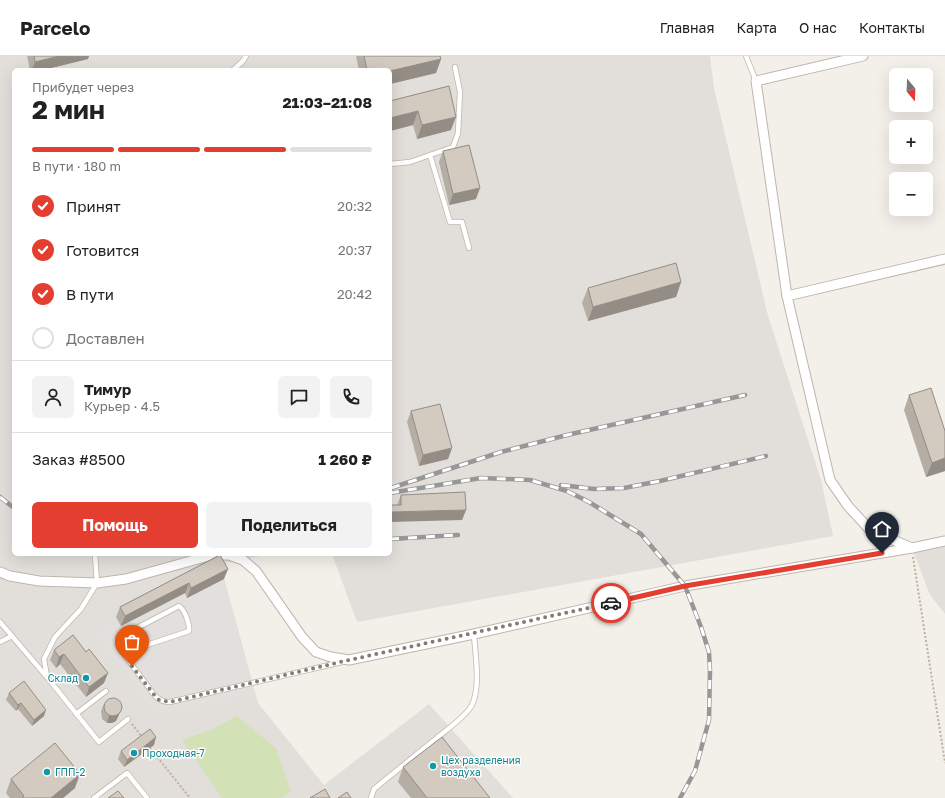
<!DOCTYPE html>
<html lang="ru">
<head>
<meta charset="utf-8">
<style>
  body { margin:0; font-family:"Golos Text",sans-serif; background:#f2f2f2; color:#202124; height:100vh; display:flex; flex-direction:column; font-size:15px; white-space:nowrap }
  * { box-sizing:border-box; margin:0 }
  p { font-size:13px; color:#757577 }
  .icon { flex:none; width:22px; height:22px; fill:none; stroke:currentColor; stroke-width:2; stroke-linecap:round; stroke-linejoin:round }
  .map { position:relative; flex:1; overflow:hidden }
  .panel { position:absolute; left:12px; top:12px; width:380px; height:488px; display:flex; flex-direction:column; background:#fff; border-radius:6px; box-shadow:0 4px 16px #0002 }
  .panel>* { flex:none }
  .needle { width:26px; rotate:161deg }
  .buttons { position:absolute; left:889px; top:12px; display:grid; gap:8px }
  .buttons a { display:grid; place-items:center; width:44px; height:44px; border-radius:6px; background:#fff; box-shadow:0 4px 16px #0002; font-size:20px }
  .pin { position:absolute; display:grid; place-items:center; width:34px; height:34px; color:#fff; margin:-41px -17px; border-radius:50% 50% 50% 0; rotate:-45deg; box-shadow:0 0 4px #0007 }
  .pin .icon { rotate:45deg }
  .courier { position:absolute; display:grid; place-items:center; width:40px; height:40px; margin:-20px; border:3px solid #e33e30; border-radius:50%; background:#fff; color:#222; box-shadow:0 1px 5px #0007 }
  .summary em { font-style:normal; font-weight:700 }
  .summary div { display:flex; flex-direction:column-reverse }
  .summary { display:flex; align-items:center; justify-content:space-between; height:68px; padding:0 20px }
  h1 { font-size:26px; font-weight:700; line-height:30px }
  .bar { display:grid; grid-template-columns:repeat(4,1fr); gap:6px 4px; align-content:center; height:48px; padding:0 20px }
  .bar i { height:5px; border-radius:3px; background:#e0e0e0 }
  .bar .active { background:#e33e30 }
  .bar p { grid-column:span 4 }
  .line { display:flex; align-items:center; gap:10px; padding:0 20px; border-top:1px solid #e0e0e0 }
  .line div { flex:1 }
  .round { display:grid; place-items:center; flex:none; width:42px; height:42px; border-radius:6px; background:#f2f2f2 }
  ol { padding:0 20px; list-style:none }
  li { display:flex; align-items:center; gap:12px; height:44px }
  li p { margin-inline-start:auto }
  li .icon { padding:4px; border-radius:50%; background:#e33e30; color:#fff; stroke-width:4 }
  li:last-child { color:#757577 }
  li i { width:22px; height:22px; border:2px solid #e0e0e0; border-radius:50% }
  .cta { display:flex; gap:8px; margin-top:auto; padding:8px 20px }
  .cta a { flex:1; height:46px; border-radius:6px; background:#e33e30; color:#fff; font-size:16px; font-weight:700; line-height:46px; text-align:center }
  .cta a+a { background:#f2f2f2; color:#202124 }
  header { display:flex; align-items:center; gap:24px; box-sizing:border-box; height:56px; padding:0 20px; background:#fff; border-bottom:1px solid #e0e0e0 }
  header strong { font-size:19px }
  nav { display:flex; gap:22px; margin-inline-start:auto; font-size:14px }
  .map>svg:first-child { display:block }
  .industrial { fill:#e2deda }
  .green { fill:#d2e2b6 }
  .parking { fill:#e2dfdd }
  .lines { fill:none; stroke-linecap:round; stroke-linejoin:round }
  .lane-casing { stroke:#bdb6ad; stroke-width:6 }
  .street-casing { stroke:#bdb6ad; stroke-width:11 }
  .path { stroke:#bdb19f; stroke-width:2; stroke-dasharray:2 2; stroke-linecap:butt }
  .lane { stroke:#fff; stroke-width:4.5 }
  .street { stroke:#fff; stroke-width:9 }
  .rail-casing { stroke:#979797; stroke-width:4.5 }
  .rail { stroke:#fff; stroke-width:3; stroke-dasharray:9; stroke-linecap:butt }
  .wall { fill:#b5aea5 }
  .shaded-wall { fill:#948d86 }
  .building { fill:#d3cac0; stroke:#948d86 }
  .done { stroke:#837d76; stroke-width:4; stroke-dasharray:0 7.2 }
  .route { stroke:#e33e30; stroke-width:5 }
  .culture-dot { fill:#0f9aa8; stroke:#fff; stroke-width:1.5 }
  .labels { text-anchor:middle; stroke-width:3; stroke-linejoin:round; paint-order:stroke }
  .culture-label { font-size:10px; fill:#0d838f; stroke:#fff; text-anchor:start }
</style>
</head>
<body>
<header>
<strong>Parcelo</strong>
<nav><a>Главная</a><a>Карта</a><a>О нас</a><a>Контакты</a></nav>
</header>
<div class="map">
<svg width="945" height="742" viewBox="0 0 945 742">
  <rect width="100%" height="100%" fill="#f3efe9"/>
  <g class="industrial">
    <polygon points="0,0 710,0 714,32 768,260 821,424 833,480 357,566 332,498 390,498 390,14 14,14 14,498 271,498 220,508 258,647 324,729 429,648 513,742 0,742"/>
    <polygon points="945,485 945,558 930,539 912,492"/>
  </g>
  <polygon class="green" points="237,660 276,692 291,736 280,742 222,742 182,684 213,673"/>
  <polygon class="parking" points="220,508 256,640 168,660 150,652 91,577 116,561"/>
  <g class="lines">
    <defs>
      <g id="lane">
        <polyline points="746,0 756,25"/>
        <polyline points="233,14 243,5 246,0"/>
        <polyline points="430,99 450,166 462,166 469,192"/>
        <polyline points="390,108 410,106 453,91 458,77 460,36 455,11"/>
        <polyline points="95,498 97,527 81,553 55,581 44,603 47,621 99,686 128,663"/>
        <polyline points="0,566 46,620"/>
        <polyline points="0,586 12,580"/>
        <path d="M123,597L189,575C190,569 185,554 179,550L118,582V588L123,597L155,640C160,644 163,646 170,646L342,606"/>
        <polyline points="76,658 106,635"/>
        <path d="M438,681C448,673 467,659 472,649C481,629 475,598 474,578"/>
        <polyline points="94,742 127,717 147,742"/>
        <polyline points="371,742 374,733 438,681 443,687"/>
      </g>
      <g id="street">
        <polyline points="863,0 756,25 787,240 830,424 848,450 870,474 912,492"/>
        <polyline points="787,240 945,203"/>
        <polyline points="0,516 10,520 39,525 97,527 126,523 212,499 229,499 243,504 256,515 302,581 316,596 331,601 349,604 474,578 685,530 912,492 945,485"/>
      </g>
    </defs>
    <use href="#lane" class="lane-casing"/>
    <use href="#street" class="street-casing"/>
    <g class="path">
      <polyline points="913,501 945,707"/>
      <polyline points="132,668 142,681"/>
      <polyline points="150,692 190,742"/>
    </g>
    <use href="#lane" class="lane"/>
    <use href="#street" class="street"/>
    <defs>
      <g id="rail">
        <polyline points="561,429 594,433 624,432 660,425 766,400"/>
        <polyline points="391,432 501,396 567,379 745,339"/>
        <polyline points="390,437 481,422 530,424 567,435 589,446 641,478 685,530 701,571 709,596 710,615 709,664 695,715 680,742"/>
        <polyline points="0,441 14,452"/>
        <polyline points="390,483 458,479"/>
      </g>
    </defs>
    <use href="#rail" class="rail-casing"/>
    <use href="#rail" class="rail"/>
  </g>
  <g class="wall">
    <polygon points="27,0 89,0 88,3 43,14 30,14"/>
    <polygon points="356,0 440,0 441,3 436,17 390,28 390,14 359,14"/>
    <polygon points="449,30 451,74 417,83 413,69 390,75 390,45"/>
    <polygon points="443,95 476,143 449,149 439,106"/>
    <polygon points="681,226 676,241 588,265 582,247 588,232"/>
    <polygon points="909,339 945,375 945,415 926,421 904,354"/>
    <polygon points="411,355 452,392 448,403 419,410 407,366"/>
    <polygon points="401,439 466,454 462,464 397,449"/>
    <polygon points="220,499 224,523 187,542 185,537 121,570 116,561 120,551"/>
    <polygon points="54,594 86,596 104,627 86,641 60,608 56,612 50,604"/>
    <polygon points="9,637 44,660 32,670 18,653 16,655 6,644"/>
    <polygon points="104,648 119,659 116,665 112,667 107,667 102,663 101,655"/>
    <polygon points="154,689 124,711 118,703 121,695"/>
    <polygon points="403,711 490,742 411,742 398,726"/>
    <polygon points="11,723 75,732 63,742 10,742 6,737"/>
  </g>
  <g class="shaded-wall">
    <polygon points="59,0 89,0 88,3 43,14 32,14 35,6"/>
    <polygon points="441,3 436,17 390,28 390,15"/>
    <polygon points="418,55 413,69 390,75 390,62"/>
    <polygon points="456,61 451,74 417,83 422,69"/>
    <polygon points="480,132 476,143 449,149 453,138"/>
    <polygon points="681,226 676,241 588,265 593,251"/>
    <polygon points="452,392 448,403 419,410 423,399"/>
    <polygon points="945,402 945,415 926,421 932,407"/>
    <polygon points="466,454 462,464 390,466 390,456"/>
    <polygon points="228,513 224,523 187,542 191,532"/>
    <polygon points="189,527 185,537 121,570 125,560"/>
    <polygon points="64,598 60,608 56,612 59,601"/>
    <polygon points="108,617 104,627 86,641 89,631"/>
    <polygon points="21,647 18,653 16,655 18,649"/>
    <polygon points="122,652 116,665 112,667 107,667 109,659"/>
    <polygon points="46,654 44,660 32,670 34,664"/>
    <polygon points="156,681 154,689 124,711 127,704"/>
    <polygon points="80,718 75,732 63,742 51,742"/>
  </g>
  <g class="building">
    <polygon points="34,0 59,0 35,6"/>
    <polygon points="364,0 440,0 441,3 390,15 390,14 367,14"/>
    <polygon points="449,30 456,61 422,69 418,55 390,62 390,45"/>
    <polygon points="469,89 480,132 453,138 443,95"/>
    <polygon points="676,207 681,226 593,251 588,232"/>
    <polygon points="931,332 945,375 945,402 932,407 909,339"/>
    <polygon points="440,348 452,392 423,399 411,355"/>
    <polygon points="465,436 466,454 390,456 390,449 401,449 401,439"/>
    <polygon points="220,499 228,513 191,532 189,527 125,560 120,551"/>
    <polygon points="73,579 86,596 89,593 108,617 89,631 64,598 59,601 54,594"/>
    <polygon points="24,625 46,654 34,664 21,647 18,649 9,637"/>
    <circle cx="113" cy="651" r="9"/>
    <polygon points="150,673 156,681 127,704 121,695"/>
    <polygon points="442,681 490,742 427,742 403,711"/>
    <polygon points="55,687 80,718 51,742 22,742 24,740 11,723"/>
    <polygon points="325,733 330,742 310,742"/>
    <polygon points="118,735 124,742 108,742"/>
    <polygon points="347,736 351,742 338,742"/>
  </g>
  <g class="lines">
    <polyline class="done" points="132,610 155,640 159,644 170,646 349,604 611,547"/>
    <polyline class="route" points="611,547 685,530 882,497"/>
  </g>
  <g class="culture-dot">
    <circle cx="86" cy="622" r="4"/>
    <circle cx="134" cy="697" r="4"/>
    <circle cx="433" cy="710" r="4"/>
    <circle cx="47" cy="716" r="4"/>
  </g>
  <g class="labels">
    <g class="culture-label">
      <text x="78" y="626" text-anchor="end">Склад</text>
      <text x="142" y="701">Проходная-7</text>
      <text x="441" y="708">Цех разделения<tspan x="441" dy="12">воздуха</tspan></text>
      <text x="55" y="720">ГПП-2</text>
    </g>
  </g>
</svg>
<div class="buttons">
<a><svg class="needle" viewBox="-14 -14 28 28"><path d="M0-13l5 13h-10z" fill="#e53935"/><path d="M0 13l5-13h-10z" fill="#757577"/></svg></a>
<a>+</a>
<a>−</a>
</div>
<div class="pin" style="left:132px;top:610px;background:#ea580c"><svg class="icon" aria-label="bag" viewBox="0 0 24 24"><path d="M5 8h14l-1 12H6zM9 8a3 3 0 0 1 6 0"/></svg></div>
<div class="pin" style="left:882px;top:497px;background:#1f2937"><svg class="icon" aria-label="home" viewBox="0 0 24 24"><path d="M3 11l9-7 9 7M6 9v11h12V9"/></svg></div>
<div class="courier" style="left:611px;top:547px"><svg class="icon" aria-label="car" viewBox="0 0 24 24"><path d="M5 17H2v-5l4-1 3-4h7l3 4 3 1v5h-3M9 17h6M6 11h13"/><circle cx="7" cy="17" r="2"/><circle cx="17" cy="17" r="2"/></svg></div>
<section class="panel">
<div class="summary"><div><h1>2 мин</h1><p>Прибудет через</p></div><em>21:03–21:08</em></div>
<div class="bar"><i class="active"></i><i class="active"></i><i class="active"></i><i></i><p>В пути · 180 m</p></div>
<ol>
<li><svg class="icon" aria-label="check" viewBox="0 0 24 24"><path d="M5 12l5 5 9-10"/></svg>Принят<p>20:32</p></li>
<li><svg class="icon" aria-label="check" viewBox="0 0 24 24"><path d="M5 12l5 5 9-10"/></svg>Готовится<p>20:37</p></li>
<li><svg class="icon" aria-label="check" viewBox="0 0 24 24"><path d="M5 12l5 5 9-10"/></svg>В пути<p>20:42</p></li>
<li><i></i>Доставлен</li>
</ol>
<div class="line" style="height:72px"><a class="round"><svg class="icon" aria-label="person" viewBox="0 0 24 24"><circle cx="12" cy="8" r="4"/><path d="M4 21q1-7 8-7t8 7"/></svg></a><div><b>Тимур</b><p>Курьер · 4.5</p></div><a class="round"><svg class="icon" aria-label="chat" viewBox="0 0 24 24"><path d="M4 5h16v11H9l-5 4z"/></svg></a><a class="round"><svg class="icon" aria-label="phone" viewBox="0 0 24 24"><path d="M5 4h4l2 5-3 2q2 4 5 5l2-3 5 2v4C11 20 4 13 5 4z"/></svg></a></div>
<div class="line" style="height:52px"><div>Заказ #8500</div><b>1 260 ₽</b></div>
<div class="cta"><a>Помощь</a><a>Поделиться</a></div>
</section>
</div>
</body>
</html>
